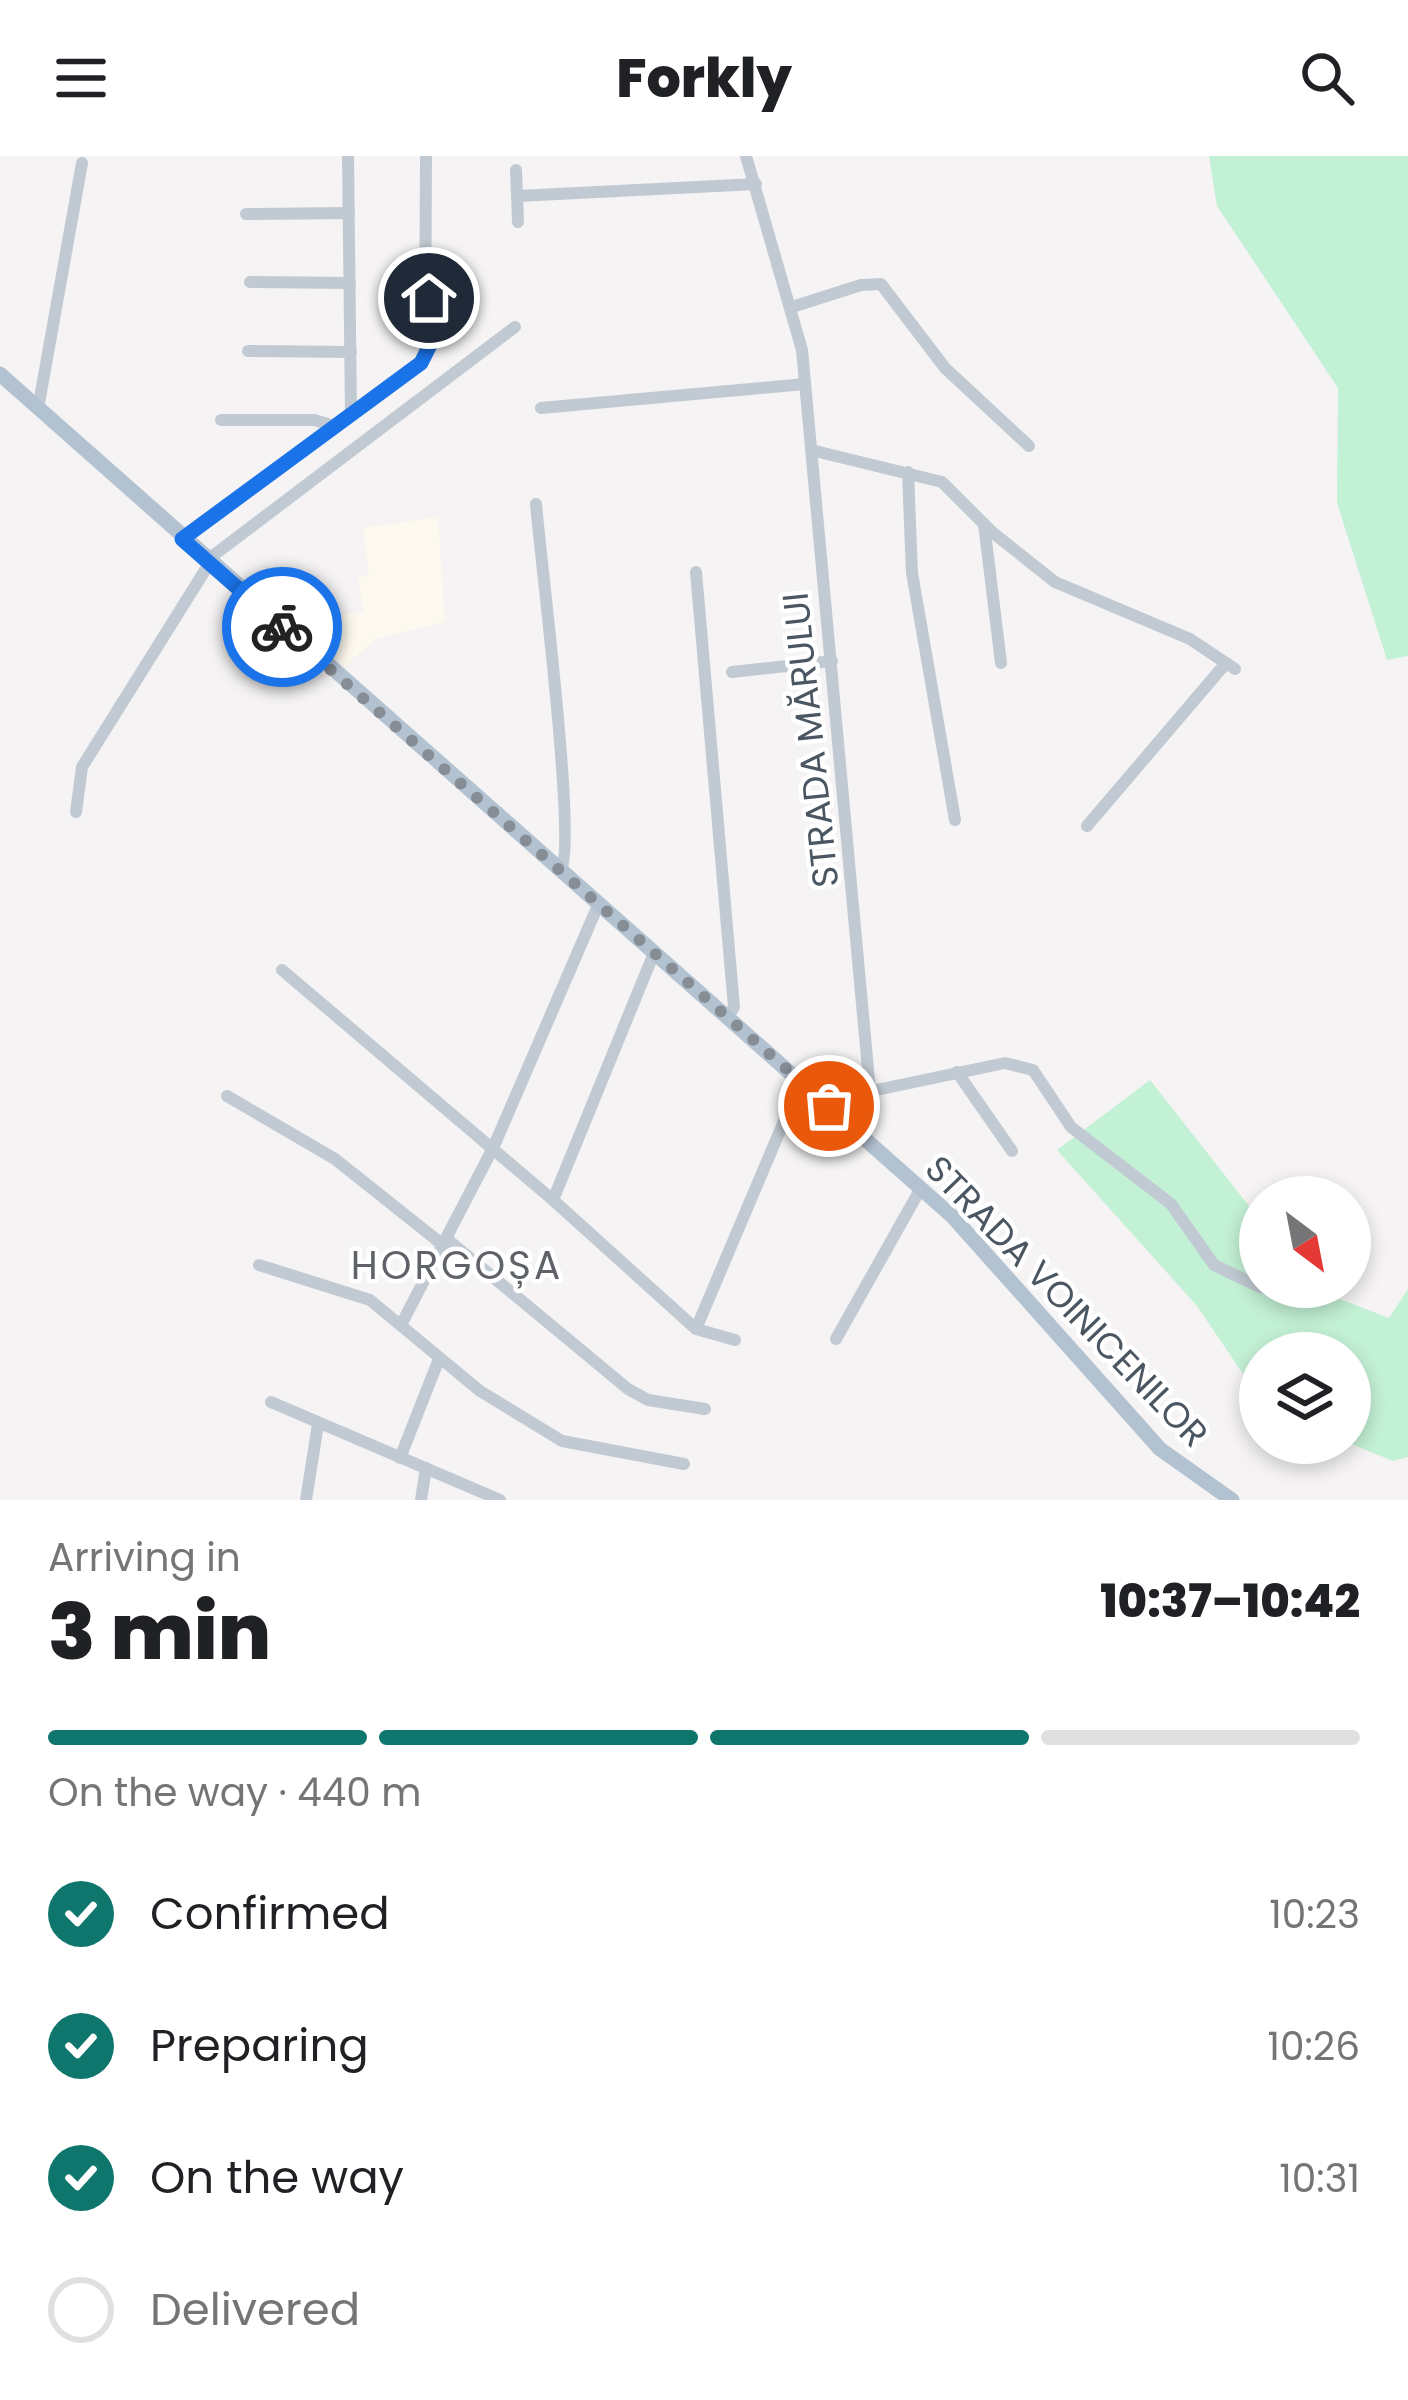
<!DOCTYPE html>
<html lang="en">
<head>
<meta charset="utf-8">
<style>
  body { margin:0; font-family:Poppins,sans-serif; background:#f2f2f2; color:#202124; height:100vh; display:flex; flex-direction:column; font-size:45px; white-space:nowrap }
  * { box-sizing:border-box; margin:0 }
  p { font-size:39px; color:#757577 }
  .icon { flex:none; width:66px; height:66px; fill:none; stroke:currentColor; stroke-width:2; stroke-linecap:round; stroke-linejoin:round }
  .map { position:relative; height:1344px; overflow:hidden }
  .side { display:flex; flex-direction:column; background:#fff; flex:1 }
  .side>* { flex:none }
  .needle { width:78px; rotate:148deg }
  .controls { position:absolute; left:1239px; top:1020px; display:grid; gap:24px }
  .controls a { display:grid; place-items:center; width:132px; height:132px; border-radius:50%; background:#fff; box-shadow:0 6px 18px #0003; font-size:60px }
  .pin { position:absolute; display:grid; place-items:center; width:102px; height:102px; color:#fff; margin:-51px; border:6px solid #fff; border-radius:50%; box-shadow:0 3px 12px #0007 }
  .courier { position:absolute; display:grid; place-items:center; width:120px; height:120px; margin:-60px; border:9px solid #1a73e8; border-radius:50%; background:#fff; color:#222; box-shadow:0 3px 15px #0007 }
  .summary em { font-style:normal; font-weight:800 }
  .summary div { display:flex; flex-direction:column-reverse }
  .summary { display:flex; align-items:center; justify-content:space-between; height:204px; padding:0 48px }
  h1 { font-size:78px; font-weight:800; line-height:90px }
  .bar { display:grid; grid-template-columns:repeat(4,1fr); gap:18px 12px; align-content:center; height:144px; padding:0 48px }
  .bar i { height:15px; border-radius:9px; background:#e0e0e0 }
  .bar .on { background:#0f766e }
  .bar p { grid-column:span 4 }
  ol { padding:0 48px; list-style:none }
  li { display:flex; align-items:center; gap:36px; height:132px }
  li p { margin-inline-start:auto }
  li .icon { padding:12px; border-radius:50%; background:#0f766e; color:#fff; stroke-width:4 }
  li:last-child { color:#757577 }
  li i { width:66px; height:66px; border:6px solid #e0e0e0; border-radius:50% }
  header { display:flex; justify-content:space-between; align-items:center; height:156px; padding:0 48px; background:#fff; font-size:54px; font-weight:800 }
  .map>svg:first-child { display:block }
  .commercial { fill:#fdf9ef }
  .green { fill:#c3f1d5 }
  .lines { fill:none; stroke-linecap:round; stroke-linejoin:round }
  .minor { stroke:#c1cad2; stroke-width:12 }
  .major { stroke:#b3c2d1; stroke-width:15 }
  .done { stroke:#868d94; stroke-width:12; stroke-dasharray:0 21.6 }
  .route { stroke:#1a73e8; stroke-width:15 }
  .labels { text-anchor:middle; stroke-width:9; stroke-linejoin:round; paint-order:stroke }
  .street-label { font-size:36px; fill:#4a5661; stroke:#fff }
  .neighbourhood-label { font-size:39px; letter-spacing:3px; fill:#5f6368; stroke:#fff }
</style>
</head>
<body>
<header><svg class="icon" aria-label="menu" viewBox="0 0 24 24"><path d="M4 6h16M4 12h16M4 18h16"/></svg>Forkly<svg class="icon" aria-label="search" viewBox="0 0 24 24"><circle cx="10" cy="10" r="6"/><path d="M15 15l6 6"/></svg></header>
<div class="map">
<svg width="1408" height="1344" viewBox="0 0 1408 1344">
  <rect width="100%" height="100%" fill="#f5f3f3"/>
  <polygon class="commercial" points="438,361 445,466 377,482 345,510 315,484 341,459 363,456 358,422 369,419 363,372"/>
  <g class="green">
    <polygon points="1209,0 1408,0 1408,500 1387,504 1337,347 1338,232 1217,50"/>
    <polygon points="1150,924 1260,1064 1260,1131 1323,1131 1332,1140 1389,1162 1408,1133 1408,1301 1393,1305 1349,1287 1350,1197 1260,1197 1260,1243 1197,1150 1057,994"/>
  </g>
  <g class="lines">
    <g class="minor">
      <polyline points="348,0 351,258"/>
      <polyline points="746,0 802,194 870,935"/>
      <polyline points="516,14 518,66"/>
      <polyline points="518,40 756,28"/>
      <polyline points="246,58 349,57"/>
      <polyline points="250,126 350,127"/>
      <polyline points="792,151 861,129 881,128 945,212 1029,290"/>
      <polyline points="248,195 351,196"/>
      <polyline points="541,252 805,228"/>
      <polyline points="38,253 82,7"/>
      <polyline points="221,264 314,264 335,270"/>
      <polyline points="811,294 942,326 992,376 1055,426 1190,483 1235,513"/>
      <polyline points="908,316 912,417 955,664"/>
      <path d="M536,348C540,398 577,690 561,713"/>
      <polyline points="984,368 1001,507"/>
      <polyline points="182,383 425,202 426,0"/>
      <polyline points="206,405 515,171"/>
      <polyline points="696,416 734,851 729,859"/>
      <polyline points="732,516 832,505"/>
      <polyline points="76,656 82,611 209,408"/>
      <polyline points="1087,670 1226,507"/>
      <polyline points="654,797 553,1044 696,1173 735,1184"/>
      <polyline points="282,814 553,1044"/>
      <polyline points="957,916 1012,995"/>
      <polyline points="227,940 335,1003 443,1089"/>
      <polyline points="824,945 1005,907 1033,914 1071,971 1171,1048 1214,1109 1260,1131"/>
      <polyline points="447,1083 628,1233 648,1244 705,1253"/>
      <polyline points="259,1109 370,1144 480,1235 562,1285 684,1308"/>
      <polyline points="1261,1131 1307,1145 1340,1131"/>
      <polyline points="402,1167 494,990 599,747"/>
      <polyline points="696,1173 801,925"/>
      <polyline points="836,1183 921,1032"/>
      <polyline points="271,1246 500,1344"/>
      <polyline points="400,1302 439,1203"/>
      <polyline points="306,1344 318,1268"/>
      <polyline points="421,1344 426,1312"/>
    </g>
    <polyline class="major" points="0,218 953,1061 1160,1293 1232,1344"/>
  </g>
  <g class="lines">
    <polyline class="done" points="282,471 829,950"/>
    <polyline class="route" points="282,471 182,383 421,207 430,189 429,142"/>
  </g>
  <g class="labels">
    <g class="street-label">
      <text transform="translate(810 584) rotate(-96)" y="13">STRADA MĂRULUI</text>
      <text transform="translate(1067 1145) rotate(46)" y="13">STRADA VOINICENILOR</text>
    </g>
    <g class="neighbourhood-label">
      <text x="457" y="1123">HORGOȘA</text>
    </g>
  </g>
</svg>
<div class="controls">
<a><svg class="needle" viewBox="-14 -14 28 28"><path d="M0-13l5 13h-10z" fill="#e53935"/><path d="M0 13l5-13h-10z" fill="#757577"/></svg></a>
<a><svg class="icon" aria-label="layers" viewBox="0 0 24 24"><path d="M12 4l9 5-9 5-9-5zM3 14l9 5 9-5"/></svg></a>
</div>
<div class="pin" style="left:829px;top:950px;background:#ea580c"><svg class="icon" aria-label="bag" viewBox="0 0 24 24"><path d="M5 8h14l-1 12H6zM9 8a3 3 0 0 1 6 0"/></svg></div>
<div class="pin" style="left:429px;top:142px;background:#1f2937"><svg class="icon" aria-label="home" viewBox="0 0 24 24"><path d="M3 11l9-7 9 7M6 9v11h12V9"/></svg></div>
<div class="courier" style="left:282px;top:471px"><svg class="icon" aria-label="bike" viewBox="0 0 24 24"><circle cx="6" cy="16" r="4"/><circle cx="18" cy="16" r="4"/><path d="M6 16l4-8h5l3 8M10 8l3 8H6M13 5h3"/></svg></div>
</div>
<section class="side">
<div class="summary"><div><h1>3 min</h1><p>Arriving in</p></div><em>10:37–10:42</em></div>
<div class="bar"><i class="on"></i><i class="on"></i><i class="on"></i><i></i><p>On the way · 440 m</p></div>
<ol>
<li><svg class="icon" aria-label="check" viewBox="0 0 24 24"><path d="M5 12l5 5 9-10"/></svg>Confirmed<p>10:23</p></li>
<li><svg class="icon" aria-label="check" viewBox="0 0 24 24"><path d="M5 12l5 5 9-10"/></svg>Preparing<p>10:26</p></li>
<li><svg class="icon" aria-label="check" viewBox="0 0 24 24"><path d="M5 12l5 5 9-10"/></svg>On the way<p>10:31</p></li>
<li><i></i>Delivered</li>
</ol>
</section>
</body>
</html>
